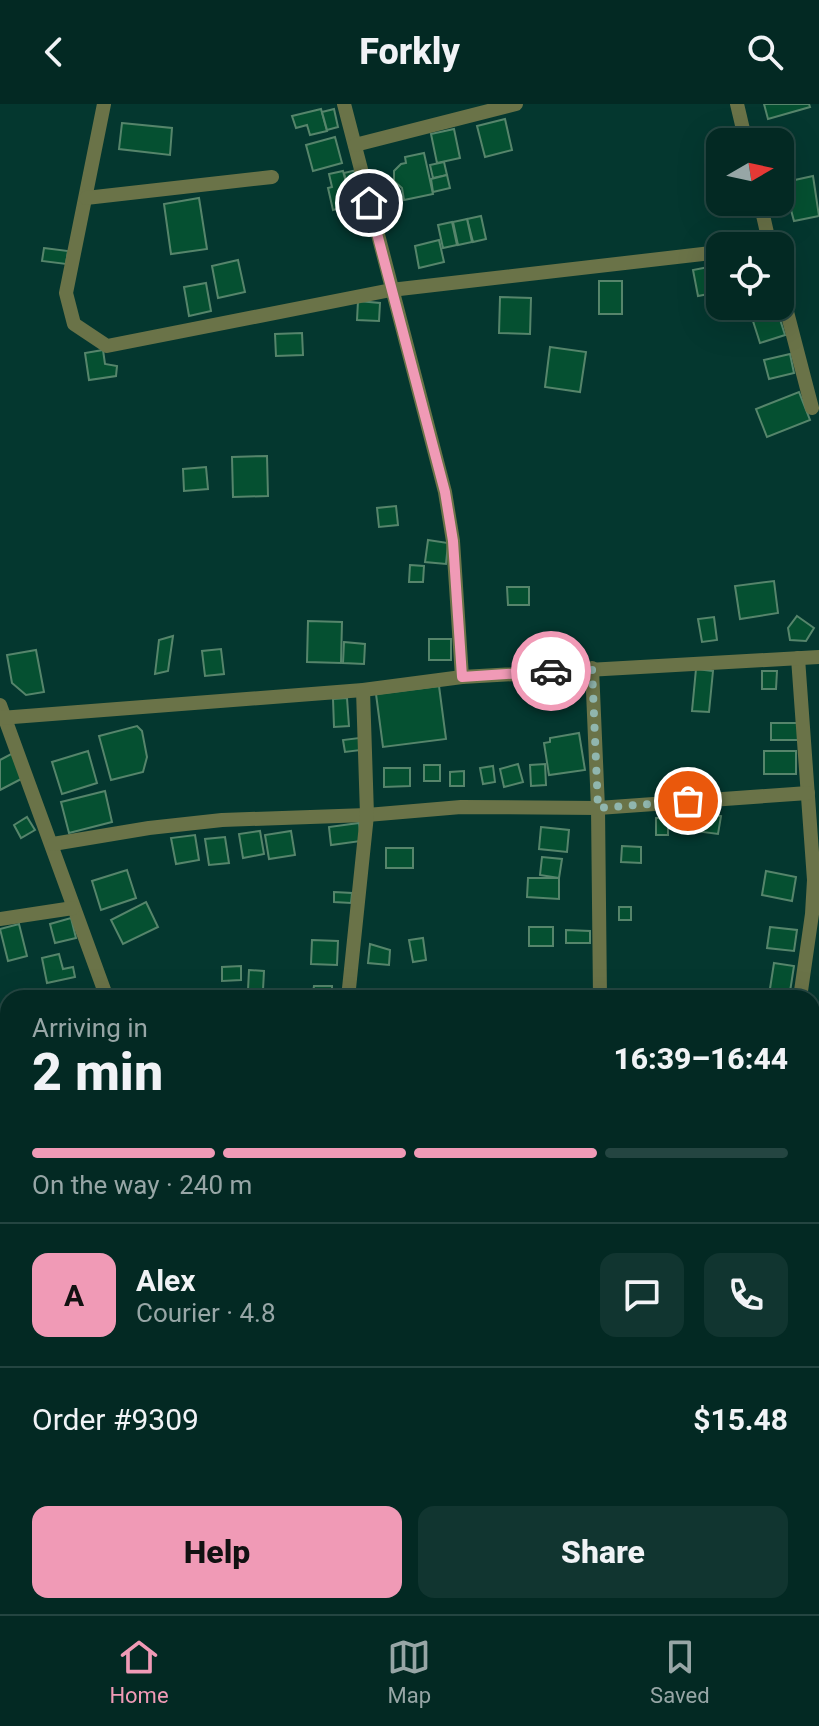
<!DOCTYPE html>
<html lang="en">
<head>
<meta charset="utf-8">
<style>
  body { margin:0; font-family:Roboto,sans-serif; background:#113530; color:#f1f3f6; height:100vh; display:flex; flex-direction:column; font-size:30px; white-space:nowrap }
  * { box-sizing:border-box; margin:0 }
  p { font-size:26px; color:#97a6a6 }
  .icon { flex:none; width:44px; height:44px; fill:none; stroke:currentColor; stroke-width:2; stroke-linecap:round; stroke-linejoin:round }
  .map { position:relative; flex:1; overflow:hidden }
  .drawer { position:absolute; left:0px; top:886px; width:820px; height:624px; display:flex; flex-direction:column; background:#032923; border-radius:24px 24px 0 0; box-shadow:0 8px 32px #0002,0 0 0 2px #244541 }
  .drawer>* { flex:none }
  .needle { width:52px; rotate:81deg }
  .fabs { position:absolute; left:706px; top:24px; display:grid; gap:16px }
  .fabs a { display:grid; place-items:center; width:88px; height:88px; border-radius:16px; background:#032923; box-shadow:0 8px 32px #0002,0 0 0 2px #244541; font-size:40px }
  .pin { position:absolute; display:grid; place-items:center; width:68px; height:68px; color:#fff; margin:-34px; border:4px solid #fff; border-radius:50%; box-shadow:0 2px 8px #0007 }
  .courier { position:absolute; display:grid; place-items:center; width:80px; height:80px; margin:-40px; border:6px solid #f09ab6; border-radius:50%; background:#fff; color:#222; box-shadow:0 2px 10px #0007 }
  .summary em { font-style:normal; font-weight:800 }
  .summary div { display:flex; flex-direction:column-reverse }
  .summary { display:flex; align-items:center; justify-content:space-between; height:136px; padding:0 32px }
  h1 { font-size:52px; font-weight:800; line-height:60px }
  .bar { display:grid; grid-template-columns:repeat(4,1fr); gap:12px 8px; align-content:center; height:96px; padding:0 32px }
  .bar i { height:10px; border-radius:6px; background:#244541 }
  .bar .active { background:#f09ab6 }
  .bar p { grid-column:span 4 }
  .line { display:flex; align-items:center; gap:20px; padding:0 32px; border-top:2px solid #244541 }
  .line div { flex:1 }
  .round { display:grid; place-items:center; flex:none; width:84px; height:84px; border-radius:16px; background:#113530 }
  .cta { display:flex; gap:16px; margin-top:auto; padding:16px 32px }
  .cta a { flex:1; height:92px; border-radius:16px; background:#f09ab6; color:#111; font-size:32px; font-weight:800; line-height:92px; text-align:center }
  .cta a+a { background:#113530; color:#f1f3f6 }
  header { display:flex; justify-content:space-between; align-items:center; height:104px; padding:0 32px; background:#032923; font-size:36px; font-weight:800 }
  .menu { display:flex; justify-content:space-around; align-items:center; height:112px; border-top:2px solid #244541; background:#032923; font-size:22px; color:#97a6a6 }
  .menu a { display:grid; justify-items:center; gap:4px }
  .menu .active { color:#f09ab6 }
  .map>svg:first-child { display:block }
  .building { fill:#055031; stroke:#56856b; stroke-width:2 }
  .lines { fill:none; stroke-linecap:round; stroke-linejoin:round }
  .street { stroke:#6a7348; stroke-width:14 }
  .done { stroke:#90b6ae; stroke-width:8; stroke-dasharray:0 14.4 }
  .route { stroke:#f09ab6; stroke-width:10 }
</style>
</head>
<body>
<header><svg class="icon" aria-label="back" viewBox="0 0 24 24"><path d="M15 5l-7 7 7 7"/></svg>Forkly<svg class="icon" aria-label="search" viewBox="0 0 24 24"><circle cx="10" cy="10" r="6"/><path d="M15 15l6 6"/></svg></header>
<div class="map">
<svg width="819" height="1510" viewBox="0 0 819 1510">
  <rect width="100%" height="100%" fill="#04372f"/>
  <g class="building">
    <polygon points="764,0 809,0 810,3 768,15"/>
    <polygon points="321,5 327,27 310,31 307,21 296,24 292,12"/>
    <polygon points="334,5 338,23 327,26 322,8"/>
    <polygon points="505,15 512,46 485,53 477,22"/>
    <polygon points="122,19 172,24 170,51 119,45"/>
    <polygon points="454,25 460,54 437,59 431,30"/>
    <polygon points="335,33 342,59 313,67 306,41"/>
    <polygon points="424,49 433,90 404,96 402,84 394,77 394,67 401,60 406,59 405,53"/>
    <polygon points="444,58 447,71 433,74 430,61"/>
    <polygon points="357,66 365,98 352,101 344,69"/>
    <polygon points="343,67 352,101 333,106 328,84 332,83 329,70"/>
    <polygon points="447,71 450,84 433,88 431,75"/>
    <polygon points="813,72 819,112 794,117 791,106 786,104 781,79"/>
    <polygon points="199,94 207,145 171,150 164,100"/>
    <polygon points="481,112 486,135 473,138 467,115"/>
    <polygon points="467,115 472,138 458,141 453,118"/>
    <polygon points="452,118 457,141 443,144 438,121"/>
    <polygon points="439,136 444,158 419,164 415,142"/>
    <polygon points="44,144 68,147 66,160 42,157"/>
    <polygon points="238,156 245,188 218,194 212,162"/>
    <polygon points="714,162 719,188 698,192 693,166"/>
    <rect x="599" y="177" width="23" height="33"/>
    <polygon points="206,179 211,207 189,212 184,183"/>
    <polygon points="500,193 531,194 530,230 499,229"/>
    <polygon points="358,197 380,199 379,217 357,216"/>
    <polygon points="777,206 785,231 760,239 752,214"/>
    <polygon points="302,229 303,251 276,252 275,230"/>
    <polygon points="550,243 586,248 580,288 545,283"/>
    <polygon points="103,246 105,260 117,262 116,272 89,276 85,249"/>
    <polygon points="790,250 794,269 769,275 764,256"/>
    <polygon points="799,288 810,316 767,333 756,305"/>
    <polygon points="267,352 268,392 233,393 232,353"/>
    <polygon points="206,363 208,385 184,387 183,365"/>
    <polygon points="396,402 398,421 379,423 377,404"/>
    <polygon points="428,436 448,439 446,460 425,458"/>
    <polygon points="410,461 424,462 423,478 409,478"/>
    <polygon points="774,477 778,509 740,515 735,482"/>
    <polygon points="507,483 529,483 529,501 508,501"/>
    <polygon points="797,512 814,524 806,537 790,536 788,524"/>
    <polygon points="714,513 717,536 702,538 698,515"/>
    <polygon points="308,517 342,518 341,559 307,558"/>
    <polygon points="173,532 168,567 155,570 159,536"/>
    <rect x="429" y="535" width="22" height="21"/>
    <polygon points="344,538 365,540 364,560 343,559"/>
    <polygon points="221,545 224,570 205,572 202,547"/>
    <polygon points="36,546 44,588 26,591 12,579 7,551"/>
    <polygon points="696,565 713,567 709,608 692,607"/>
    <polygon points="762,567 777,567 776,585 762,585"/>
    <polygon points="439,582 446,635 383,643 376,590"/>
    <polygon points="347,594 349,622 334,623 333,595"/>
    <rect x="771" y="619" width="29" height="17"/>
    <polygon points="137,622 142,627 147,653 143,668 111,676 99,632"/>
    <polygon points="579,629 585,666 549,671 544,639 550,638 550,634"/>
    <polygon points="359,634 361,646 345,648 343,636"/>
    <polygon points="88,647 97,679 62,690 52,658"/>
    <rect x="764" y="647" width="32" height="23"/>
    <polygon points="13,649 25,673 0,686 0,656"/>
    <polygon points="518,660 523,678 504,683 500,665"/>
    <polygon points="545,660 546,681 531,682 530,661"/>
    <rect x="424" y="661" width="16" height="16"/>
    <polygon points="493,662 495,678 483,680 480,664"/>
    <polygon points="384,664 410,664 410,682 384,683"/>
    <polygon points="464,667 464,682 450,682 450,668"/>
    <polygon points="105,687 112,718 69,729 61,698"/>
    <polygon points="698,709 721,712 718,730 695,727"/>
    <polygon points="27,713 35,726 21,734 14,721"/>
    <rect x="656" y="714" width="12" height="17"/>
    <polygon points="359,719 361,737 331,741 329,723"/>
    <polygon points="541,723 569,726 567,748 539,745"/>
    <polygon points="260,727 264,750 243,754 239,730"/>
    <polygon points="291,727 295,751 269,755 265,731"/>
    <polygon points="195,731 199,756 176,760 171,734"/>
    <polygon points="225,733 229,759 209,761 205,735"/>
    <polygon points="622,742 641,743 641,759 621,758"/>
    <rect x="386" y="744" width="27" height="20"/>
    <polygon points="542,753 562,755 559,774 540,771"/>
    <polygon points="127,766 136,794 101,806 92,777"/>
    <polygon points="766,767 796,773 792,797 762,791"/>
    <polygon points="528,774 559,774 559,795 527,793"/>
    <polygon points="334,788 352,789 351,799 334,798"/>
    <polygon points="146,798 158,823 123,840 111,816"/>
    <rect x="619" y="803" width="12" height="13"/>
    <polygon points="71,814 76,834 55,839 50,820"/>
    <polygon points="19,820 27,852 8,857 0,825"/>
    <rect x="529" y="823" width="24" height="19"/>
    <polygon points="770,823 797,826 794,847 767,844"/>
    <polygon points="566,826 590,827 590,839 566,839"/>
    <polygon points="423,834 426,856 413,858 409,836"/>
    <polygon points="312,836 338,837 337,861 311,860"/>
    <polygon points="370,840 390,846 389,861 368,859"/>
    <polygon points="59,850 63,865 73,863 75,873 47,879 42,854"/>
    <polygon points="774,859 794,862 789,894 769,891"/>
    <polygon points="241,862 241,876 222,877 222,863"/>
    <polygon points="249,866 264,867 263,886 248,886"/>
    <polygon points="314,882 332,882 332,894 294,894 294,890 313,888"/>
    <polygon points="816,899 819,899 819,927 812,926"/>
    <polygon points="812,1083 819,1084 819,1112 812,1110"/>
    <polygon points="8,1172 8,1202 5,1203 0,1173"/>
    <polygon points="812,1204 819,1204 818,1236 812,1236"/>
    <polygon points="819,1285 819,1313 812,1315 812,1286"/>
  </g>
  <g class="lines">
    <g class="street">
      <polyline points="104,0 66,189 74,220 107,242 391,186 720,148"/>
      <polyline points="344,0 445,388 453,437 462,573"/>
      <polyline points="737,0 746,38"/>
      <polyline points="355,41 516,0"/>
      <polyline points="86,94 272,73"/>
      <polyline points="760,98 770,142"/>
      <polyline points="780,181 812,304"/>
      <polyline points="798,554 814,776 812,810 800,894"/>
      <polyline points="592,564 598,704 600,894"/>
      <polyline points="0,601 107,894"/>
      <polyline points="0,614 363,586 462,573 819,553"/>
      <polyline points="53,740 149,724 222,716 367,711 461,703 598,704 808,689"/>
      <polyline points="0,815 73,804"/>
      <polyline points="348,894 367,711 363,586"/>
      <polyline points="812,964 819,964"/>
      <polyline points="0,986 8,984"/>
      <polyline points="812,1078 819,1079"/>
      <polyline points="0,1222 8,1220"/>
      <polyline points="812,1333 819,1332"/>
    </g>
  </g>
  <g class="lines">
    <polyline class="done" points="551,567 592,564 598,704 688,697"/>
    <polyline class="route" points="369,99 445,388 453,437 462,573 551,567"/>
  </g>
</svg>
<div class="fabs">
<a><svg class="needle" viewBox="-14 -14 28 28"><path d="M0-13l5 13h-10z" fill="#e53935"/><path d="M0 13l5-13h-10z" fill="#97a6a6"/></svg></a>
<a><svg class="icon" aria-label="locate" viewBox="0 0 24 24"><circle cx="12" cy="12" r="6"/><path d="M12 2v4M12 18v4M2 12h4M18 12h4"/></svg></a>
</div>
<div class="pin" style="left:688px;top:697px;background:#ea580c"><svg class="icon" aria-label="bag" viewBox="0 0 24 24"><path d="M5 8h14l-1 12H6zM9 8a3 3 0 0 1 6 0"/></svg></div>
<div class="pin" style="left:369px;top:99px;background:#1f2937"><svg class="icon" aria-label="home" viewBox="0 0 24 24"><path d="M3 11l9-7 9 7M6 9v11h12V9"/></svg></div>
<div class="courier" style="left:551px;top:567px"><svg class="icon" aria-label="car" viewBox="0 0 24 24"><path d="M5 17H2v-5l4-1 3-4h7l3 4 3 1v5h-3M9 17h6M6 11h13"/><circle cx="7" cy="17" r="2"/><circle cx="17" cy="17" r="2"/></svg></div>
<section class="drawer">
<div class="summary"><div><h1>2 min</h1><p>Arriving in</p></div><em>16:39–16:44</em></div>
<div class="bar"><i class="active"></i><i class="active"></i><i class="active"></i><i></i><p>On the way · 240 m</p></div>
<div class="line" style="height:144px"><b class="round" style="background:#f09ab6;color:#111">A</b><div><b>Alex</b><p>Courier · 4.8</p></div><a class="round"><svg class="icon" aria-label="chat" viewBox="0 0 24 24"><path d="M4 5h16v11H9l-5 4z"/></svg></a><a class="round"><svg class="icon" aria-label="phone" viewBox="0 0 24 24"><path d="M5 4h4l2 5-3 2q2 4 5 5l2-3 5 2v4C11 20 4 13 5 4z"/></svg></a></div>
<div class="line" style="height:104px"><div>Order #9309</div><b>$15.48</b></div>
<div class="cta"><a>Help</a><a>Share</a></div>
</section>
</div>
<nav class="menu">
<a class="active"><svg class="icon" aria-label="home" viewBox="0 0 24 24"><path d="M3 11l9-7 9 7M6 9v11h12V9"/></svg>Home</a>
<a><svg class="icon" aria-label="map" viewBox="0 0 24 24"><path d="M3 6l6-2 6 2 6-2v14l-6 2-6-2-6 2zM9 4v14M15 6v14"/></svg>Map</a>
<a><svg class="icon" aria-label="saved" viewBox="0 0 24 24"><path d="M7 4h10v16l-5-4-5 4z"/></svg>Saved</a>
</nav>
</body>
</html>
